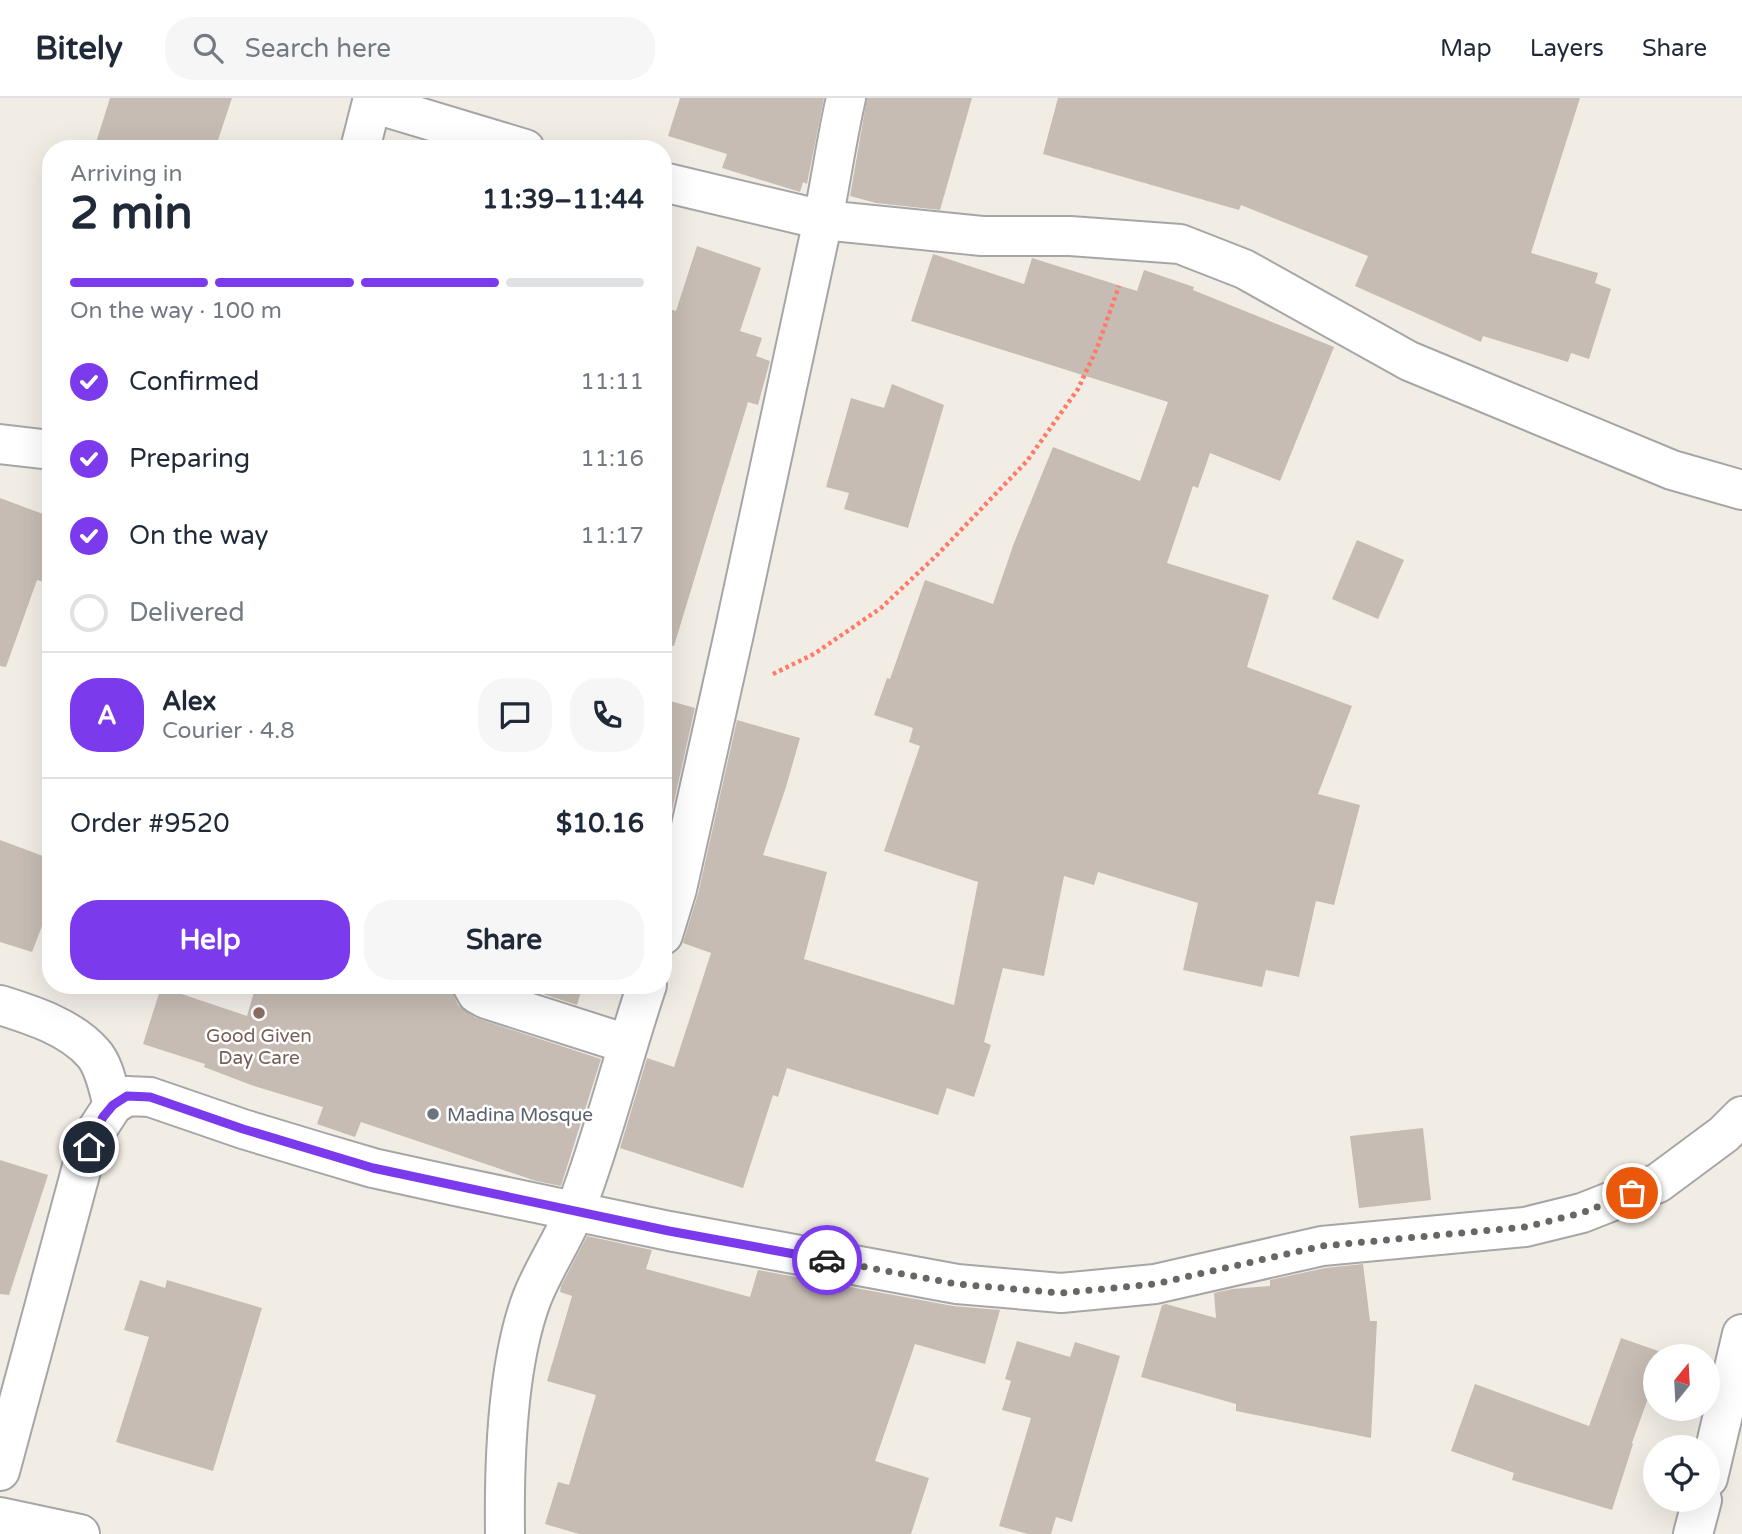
<!DOCTYPE html>
<html lang="en">
<head>
<meta charset="utf-8">
<style>
  body { margin:0; font-family:"Varela Round",sans-serif; background:#f6f6f7; color:#1f2937; height:100vh; display:flex; flex-direction:column; font-size:26px; white-space:nowrap }
  * { box-sizing:border-box; margin:0 }
  p { font-size:23px; color:#747a83 }
  .icon { flex:none; width:38px; height:38px; fill:none; stroke:currentColor; stroke-width:2; stroke-linecap:round; stroke-linejoin:round }
  .map { position:relative; flex:1; overflow:hidden }
  .panel { position:absolute; left:42px; top:42px; width:630px; height:854px; display:flex; flex-direction:column; background:#fff; border-radius:28px; box-shadow:0 7px 28px #0002 }
  .panel>* { flex:none }
  .needle { width:46px; rotate:18deg }
  .fabs { position:absolute; left:1643px; top:1246px; display:grid; gap:14px }
  .fabs a { display:grid; place-items:center; width:77px; height:77px; border-radius:50%; background:#fff; box-shadow:0 7px 28px #0002; font-size:35px }
  .pin { position:absolute; display:grid; place-items:center; width:60px; height:60px; color:#fff; margin:-30px; border:4px solid #fff; border-radius:50%; box-shadow:0 2px 7px #0007 }
  .courier { position:absolute; display:grid; place-items:center; width:70px; height:70px; margin:-35px; border:5px solid #7c3aed; border-radius:50%; background:#fff; color:#222; box-shadow:0 2px 9px #0007 }
  .headline em { font-style:normal; font-weight:700 }
  .headline div { display:flex; flex-direction:column-reverse }
  .headline { display:flex; align-items:center; justify-content:space-between; height:119px; padding:0 28px }
  h1 { font-size:46px; font-weight:700; line-height:52px }
  .bar { display:grid; grid-template-columns:repeat(4,1fr); gap:10px 7px; align-content:center; height:84px; padding:0 28px }
  .bar i { height:9px; border-radius:5px; background:#e0e1e3 }
  .bar .active { background:#7c3aed }
  .bar p { grid-column:span 4 }
  .line { display:flex; align-items:center; gap:18px; padding:0 28px; border-top:2px solid #e0e1e3 }
  .line div { flex:1 }
  .round { display:grid; place-items:center; flex:none; width:74px; height:74px; border-radius:28px; background:#f6f6f7 }
  ol { padding:0 28px; list-style:none }
  li { display:flex; align-items:center; gap:21px; height:77px }
  li p { margin-inline-start:auto }
  li .icon { padding:7px; border-radius:50%; background:#7c3aed; color:#fff; stroke-width:4 }
  li:last-child { color:#747a83 }
  li i { width:38px; height:38px; border:4px solid #e0e1e3; border-radius:50% }
  .action { display:flex; gap:14px; margin-top:auto; padding:14px 28px }
  .action a { flex:1; height:80px; border-radius:28px; background:#7c3aed; color:#fff; font-size:28px; font-weight:700; line-height:80px; text-align:center }
  .action a+a { background:#f6f6f7; color:#1f2937 }
  header { display:flex; align-items:center; gap:42px; box-sizing:border-box; height:98px; padding:0 35px; background:#fff; border-bottom:2px solid #e0e1e3 }
  header strong { font-size:33px }
  nav { display:flex; gap:38px; margin-inline-start:auto; font-size:24px }
  .search { width:490px; height:63px; background:#f6f6f7; display:flex; align-items:center; gap:18px; box-sizing:border-box; padding:0 24px; border-radius:28px; color:#747a83; font-size:26px }
  .map>svg:first-child { display:block }
  .building { fill:#c6bcb4 }
  .lines { fill:none; stroke-linecap:round; stroke-linejoin:round }
  .minor-casing { stroke:#a6a6a6; stroke-width:42 }
  .path { stroke:#ff7a68; stroke-width:4.5; stroke-dasharray:3.5 3.5; stroke-linecap:butt }
  .minor { stroke:#fff; stroke-width:38 }
  .done { stroke:#686764; stroke-width:7; stroke-dasharray:0 12.6 }
  .route { stroke:#7c3aed; stroke-width:9 }
  .education-dot { fill:#8d6e63; stroke:#fff; stroke-width:2.5 }
  .worship-dot { fill:#6b7280; stroke:#fff; stroke-width:2.5 }
  .labels { text-anchor:middle; stroke-width:5; stroke-linejoin:round; paint-order:stroke }
  .education-label { font-size:19px; fill:#785e54; stroke:#fff }
  .worship-label { font-size:19px; fill:#5b616d; stroke:#fff; text-anchor:start }
</style>
</head>
<body>
<header>
<strong>Bitely</strong>
<div class="search"><svg class="icon" aria-label="search" viewBox="0 0 24 24"><circle cx="10" cy="10" r="6"/><path d="M15 15l6 6"/></svg>Search here</div>
<nav><a>Map</a><a>Layers</a><a>Share</a></nav>
</header>
<div class="map">
<svg width="1742" height="1436" viewBox="0 0 1742 1436">
  <rect width="100%" height="100%" fill="#f1ede5"/>
  <g class="building">
    <polygon points="110,0 232,0 215,51 94,51"/>
    <polygon points="680,0 824,0 807,86 803,84 800,94 722,70 727,56 668,38"/>
    <polygon points="867,0 972,0 940,112 876,105 850,98"/>
    <polygon points="1058,0 1580,0 1531,155 1598,175 1595,185 1611,191 1589,261 1571,255 1568,264 1483,238 1481,244 1355,188 1368,158 1241,107 1239,112 1043,56"/>
    <polygon points="697,148 761,170 740,233 762,240 756,258 770,263 758,307 748,304 674,548 663,546 663,209 676,213"/>
    <polygon points="933,156 1024,186 1032,160 1137,193 1144,172 1194,189 1193,192 1334,249 1280,383 1210,355 1198,390 1193,388 1167,465 1269,497 1247,569 1352,608 1318,696 1360,707 1334,807 1316,803 1299,879 1266,872 1262,889 1183,872 1198,805 1098,774 1094,787 1064,778 1044,878 1003,870 984,944 991,947 974,999 947,990 938,1017 787,970 778,999 773,997 743,1090 620,1050 647,960 674,969 711,855 683,845 698,796 737,622 800,640 786,689 763,757 827,774 804,861 954,907 978,784 884,753 920,648 909,644 913,630 874,617 887,580 890,581 925,482 993,506 1014,445 1053,349 1140,383 1168,304 911,223"/>
    <polygon points="892,286 944,307 908,430 844,411 849,395 826,389 851,300 884,310"/>
    <polygon points="0,400 51,419 51,486 37,482 6,569 0,568"/>
    <polygon points="1357,442 1404,462 1378,521 1332,501"/>
    <polygon points="663,601 695,610 663,753"/>
    <polygon points="0,742 51,761 51,805 32,854 0,844"/>
    <polygon points="256,887 450,887 458,907 476,920 601,961 561,1088 536,1083 361,1024 355,1039 317,1026 323,1009 251,987 204,969 205,966 143,946 161,889 247,918"/>
    <polygon points="515,887 583,887 577,907"/>
    <polygon points="1423,1030 1431,1102 1359,1110 1350,1038"/>
    <polygon points="0,1062 48,1077 9,1197 0,1196"/>
    <polygon points="587,1138 652,1152 646,1171 750,1199 758,1172 953,1208 1000,1212 985,1266 915,1246 875,1363 929,1380 911,1436 579,1436 545,1426 558,1384 569,1387 596,1297 547,1283 572,1198 560,1194 561,1188"/>
    <polygon points="1363,1166 1370,1223 1377,1223 1371,1340 1236,1313 1236,1306 1141,1279 1162,1207 1166,1206 1216,1220 1214,1195 1232,1191 1270,1188 1270,1182 1325,1170"/>
    <polygon points="140,1182 165,1190 167,1182 262,1210 213,1373 116,1344 149,1239 124,1232"/>
    <polygon points="1621,1240 1664,1255 1663,1258 1656,1258 1656,1278 1632,1345 1633,1346 1612,1412 1512,1382 1514,1375 1451,1353 1475,1286 1589,1328"/>
    <polygon points="1017,1243 1070,1259 1075,1244 1120,1258 1072,1424 1056,1419 1051,1436 1028,1436 999,1428 1031,1320 1002,1312 1011,1283 1005,1281"/>
  </g>
  <g class="lines">
    <defs>
      <g id="minor">
        <polyline points="372,5 525,51"/>
        <polyline points="360,51 373,0"/>
        <polyline points="663,84 823,122 982,138 1070,138 1180,146 1244,171 1409,263 1672,372 1742,392"/>
        <polyline points="0,346 51,352"/>
        <path d="M663,837L677,791C726,576 772,361 818,145C829,97 835,48 846,0"/>
        <polyline points="472,887 477,896 486,901 627,946"/>
        <path d="M0,907C32,917 70,929 93,955C105,968 108,991 113,1007"/>
        <polyline points="0,1373 83,1065 96,1033 113,1007 127,998 150,999 243,1031 319,1054 373,1070 455,1088 669,1133 957,1186 1061,1195 1155,1186 1322,1148 1525,1129 1582,1115 1658,1085 1724,1036 1742,1018"/>
        <polyline points="1708,1380 1742,1236"/>
        <polyline points="0,1419 80,1436"/>
        <path d="M505,1436C504,1365 507,1266 532,1200C544,1169 564,1141 576,1110C604,1037 622,961 647,887"/>
        <polyline points="1693,1436 1702,1402"/>
      </g>
    </defs>
    <use href="#minor" class="minor-casing"/>
    <polyline class="path" points="773,576 814,556 881,510 938,456 1027,363 1078,291 1097,250 1119,188"/>
    <use href="#minor" class="minor"/>
  </g>
  <g class="lines">
    <polyline class="done" points="827,1162 957,1186 1061,1195 1155,1186 1322,1148 1525,1129 1582,1115 1632,1095"/>
    <polyline class="route" points="89,1049 103,1019 113,1007 127,998 150,999 243,1031 373,1070 669,1133 827,1162"/>
  </g>
  <circle class="education-dot" cx="259" cy="915" r="7"/>
  <circle class="worship-dot" cx="433" cy="1016" r="7"/>
  <g class="labels">
    <g class="education-label">
      <text x="259" y="944">Good Given<tspan x="259" dy="22">Day Care</tspan></text>
    </g>
    <g class="worship-label">
      <text x="447" y="1023">Madina Mosque</text>
    </g>
  </g>
</svg>
<div class="fabs">
<a><svg class="needle" viewBox="-14 -14 28 28"><path d="M0-13l5 13h-10z" fill="#e53935"/><path d="M0 13l5-13h-10z" fill="#747a83"/></svg></a>
<a><svg class="icon" aria-label="locate" viewBox="0 0 24 24"><circle cx="12" cy="12" r="6"/><path d="M12 2v4M12 18v4M2 12h4M18 12h4"/></svg></a>
</div>
<div class="pin" style="left:1632px;top:1095px;background:#ea580c"><svg class="icon" aria-label="bag" viewBox="0 0 24 24"><path d="M5 8h14l-1 12H6zM9 8a3 3 0 0 1 6 0"/></svg></div>
<div class="pin" style="left:89px;top:1049px;background:#1f2937"><svg class="icon" aria-label="home" viewBox="0 0 24 24"><path d="M3 11l9-7 9 7M6 9v11h12V9"/></svg></div>
<div class="courier" style="left:827px;top:1162px"><svg class="icon" aria-label="car" viewBox="0 0 24 24"><path d="M5 17H2v-5l4-1 3-4h7l3 4 3 1v5h-3M9 17h6M6 11h13"/><circle cx="7" cy="17" r="2"/><circle cx="17" cy="17" r="2"/></svg></div>
<section class="panel">
<div class="headline"><div><h1>2 min</h1><p>Arriving in</p></div><em>11:39–11:44</em></div>
<div class="bar"><i class="active"></i><i class="active"></i><i class="active"></i><i></i><p>On the way · 100 m</p></div>
<ol>
<li><svg class="icon" aria-label="check" viewBox="0 0 24 24"><path d="M5 12l5 5 9-10"/></svg>Confirmed<p>11:11</p></li>
<li><svg class="icon" aria-label="check" viewBox="0 0 24 24"><path d="M5 12l5 5 9-10"/></svg>Preparing<p>11:16</p></li>
<li><svg class="icon" aria-label="check" viewBox="0 0 24 24"><path d="M5 12l5 5 9-10"/></svg>On the way<p>11:17</p></li>
<li><i></i>Delivered</li>
</ol>
<div class="line" style="height:126px"><b class="round" style="background:#7c3aed;color:#fff">A</b><div><b>Alex</b><p>Courier · 4.8</p></div><a class="round"><svg class="icon" aria-label="chat" viewBox="0 0 24 24"><path d="M4 5h16v11H9l-5 4z"/></svg></a><a class="round"><svg class="icon" aria-label="phone" viewBox="0 0 24 24"><path d="M5 4h4l2 5-3 2q2 4 5 5l2-3 5 2v4C11 20 4 13 5 4z"/></svg></a></div>
<div class="line" style="height:91px"><div>Order #9520</div><b>$10.16</b></div>
<div class="action"><a>Help</a><a>Share</a></div>
</section>
</div>
</body>
</html>
